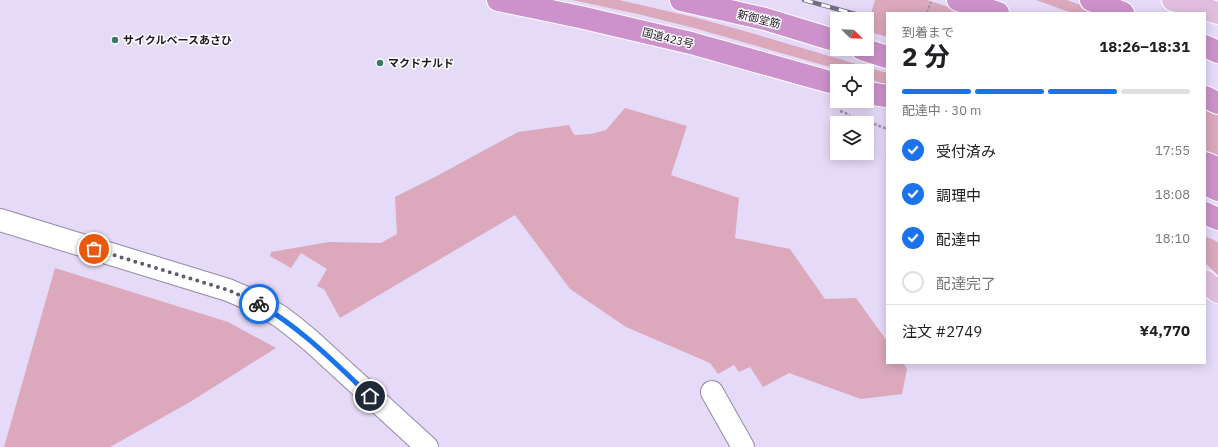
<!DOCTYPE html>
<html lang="ja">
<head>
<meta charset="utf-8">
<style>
  body { margin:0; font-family:"IBM Plex Sans","Noto Sans JP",sans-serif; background:#f6f6f6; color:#202124; height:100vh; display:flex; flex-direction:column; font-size:15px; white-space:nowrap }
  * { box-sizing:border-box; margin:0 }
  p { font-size:13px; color:#757577 }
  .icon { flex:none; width:22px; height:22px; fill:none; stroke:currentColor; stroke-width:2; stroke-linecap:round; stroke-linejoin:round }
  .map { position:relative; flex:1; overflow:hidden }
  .details { position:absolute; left:886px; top:12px; width:320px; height:352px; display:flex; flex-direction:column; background:#fff; border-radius:0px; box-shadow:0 2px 10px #0003 }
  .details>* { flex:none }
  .needle { width:26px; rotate:113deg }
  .fabs { position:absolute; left:830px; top:12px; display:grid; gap:8px }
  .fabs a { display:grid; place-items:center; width:44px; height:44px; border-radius:0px; background:#fff; box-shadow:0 2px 10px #0003; font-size:20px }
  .pin { position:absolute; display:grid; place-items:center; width:34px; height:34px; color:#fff; margin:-17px; border:2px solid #fff; border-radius:50%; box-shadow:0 1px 4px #0007 }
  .courier { position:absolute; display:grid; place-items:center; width:40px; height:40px; margin:-20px; border:3px solid #1a73e8; border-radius:50%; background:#fff; color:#222; box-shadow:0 1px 5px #0007 }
  .head em { font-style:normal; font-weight:700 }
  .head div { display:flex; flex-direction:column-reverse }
  .head { display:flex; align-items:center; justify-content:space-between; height:68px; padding:0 16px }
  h1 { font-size:26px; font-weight:700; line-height:30px }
  .bar { display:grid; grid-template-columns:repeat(4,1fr); gap:6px 4px; align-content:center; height:48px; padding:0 16px }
  .bar i { height:5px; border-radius:3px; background:#e0e0e0 }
  .bar .selected { background:#1a73e8 }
  .bar p { grid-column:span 4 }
  .line { display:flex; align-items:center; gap:10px; padding:0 16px; border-top:1px solid #e0e0e0 }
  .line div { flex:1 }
  ol { padding:0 16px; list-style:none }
  li { display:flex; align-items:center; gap:12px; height:44px }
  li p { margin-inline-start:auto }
  li .icon { padding:4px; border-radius:50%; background:#1a73e8; color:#fff; stroke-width:4 }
  li:last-child { color:#757577 }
  li i { width:22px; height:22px; border:2px solid #e0e0e0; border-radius:50% }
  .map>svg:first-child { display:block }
  .green { fill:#dba8bc }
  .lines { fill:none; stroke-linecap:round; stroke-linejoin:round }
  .minor-casing { stroke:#9389a4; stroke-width:24 }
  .major-casing { stroke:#fff; stroke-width:24 }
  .highway-casing { stroke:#fff; stroke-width:24 }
  .path { stroke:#a098af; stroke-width:2.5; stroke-dasharray:3 2; stroke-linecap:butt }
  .minor { stroke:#fff; stroke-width:22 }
  .major { stroke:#e1bee0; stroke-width:22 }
  .highway { stroke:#cd92cb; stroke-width:22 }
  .rail-casing { stroke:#756e81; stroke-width:4.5 }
  .rail { stroke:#fff; stroke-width:3; stroke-dasharray:9; stroke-linecap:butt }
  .done { stroke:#625c6d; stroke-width:4; stroke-dasharray:0 7.2 }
  .route { stroke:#1a73e8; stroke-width:5 }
  .poi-dot { fill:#387969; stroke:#fff; stroke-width:1.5 }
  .labels { text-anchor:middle; stroke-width:3; stroke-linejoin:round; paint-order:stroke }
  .street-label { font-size:11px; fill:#1c1822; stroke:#fff }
  .poi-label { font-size:11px; font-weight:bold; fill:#1c1822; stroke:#fff; text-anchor:start }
</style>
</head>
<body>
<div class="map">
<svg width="1218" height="447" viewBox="0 0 1218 447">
  <rect width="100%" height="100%" fill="#e5daf8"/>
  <g class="green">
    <polygon points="572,0 619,0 641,5 697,18 748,32 887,73 887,85 867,78 867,71 844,71 694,28 638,14"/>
    <polygon points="875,0 927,0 967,13 887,13 887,37 867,31 867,27"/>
    <polygon points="1036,0 1067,0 1102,13 1072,13"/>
    <polygon points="1205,107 1218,113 1218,159 1205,153"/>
    <polygon points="625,108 687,126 671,175 739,198 735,238 790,249 825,299 856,298 887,341 887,363 903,363 907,369 902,394 861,399 789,373 763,387 750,367 739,372 734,365 718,374 710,363 626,327 570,289 515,215 340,318 324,289 317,286 327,269 301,253 291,268 270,256 271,252 329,242 381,243 397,234 395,197 435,177 518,132 569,125 573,133 575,135 591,134 606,130"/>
    <polygon points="1205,236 1218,242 1218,275 1205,263"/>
    <polygon points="55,268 228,322 276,348 190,402 110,447 4,447"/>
  </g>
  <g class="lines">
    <defs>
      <g id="minor">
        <polyline points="0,220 228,290 256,302 281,317 294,327 311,341 427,447"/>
        <polyline points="712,392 743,447"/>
      </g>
      <g id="major">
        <polyline points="1173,0 1218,13"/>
        <polyline points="1205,281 1218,292"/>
      </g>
      <g id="highway">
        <polyline points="498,0 580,17 691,43 837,84"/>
        <polyline points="681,0 765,19 837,41"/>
        <polyline points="958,0 998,13"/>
        <polyline points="1091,0 1123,13"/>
        <polyline points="1205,46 1218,52"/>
        <polyline points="862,49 887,57"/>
        <polyline points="867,93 887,96"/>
        <polyline points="1205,97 1218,103"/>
        <polyline points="1205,163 1218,168"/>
        <polyline points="1205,184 1218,190"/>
        <polyline points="1205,213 1218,219"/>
      </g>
    </defs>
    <use href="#minor" class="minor-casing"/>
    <use href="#major" class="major-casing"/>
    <use href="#highway" class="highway-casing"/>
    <g class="path">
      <polyline points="927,13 931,2"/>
      <polyline points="840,111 850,115"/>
      <polyline points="869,122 887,129"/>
    </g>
    <use href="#minor" class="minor"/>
    <use href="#major" class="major"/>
    <use href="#highway" class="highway"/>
    <defs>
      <polyline id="rail" points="804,0 870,18"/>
    </defs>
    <use href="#rail" class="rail-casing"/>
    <use href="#rail" class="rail"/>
  </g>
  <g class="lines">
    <polyline class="done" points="94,249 228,290 259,304"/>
    <path class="route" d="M259,304C301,328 335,363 370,396"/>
  </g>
  <g class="poi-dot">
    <circle cx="115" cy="40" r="4"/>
    <circle cx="380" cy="63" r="4"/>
  </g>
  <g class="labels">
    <g class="street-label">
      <text transform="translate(759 19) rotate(14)" y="4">新御堂筋</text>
      <text transform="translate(668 38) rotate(14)" y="4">国道423号</text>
    </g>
    <g class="poi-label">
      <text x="123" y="44">サイクルベースあさひ</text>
      <text x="388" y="67">マクドナルド</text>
    </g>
  </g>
</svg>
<div class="fabs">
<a><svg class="needle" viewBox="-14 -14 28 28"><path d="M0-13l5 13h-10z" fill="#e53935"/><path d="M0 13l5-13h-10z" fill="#757577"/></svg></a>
<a><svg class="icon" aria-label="locate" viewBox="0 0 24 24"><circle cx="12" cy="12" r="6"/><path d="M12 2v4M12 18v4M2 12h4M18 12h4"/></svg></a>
<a><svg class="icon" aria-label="layers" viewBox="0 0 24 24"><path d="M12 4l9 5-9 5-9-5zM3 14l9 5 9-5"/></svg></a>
</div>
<div class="pin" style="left:94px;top:249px;background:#ea580c"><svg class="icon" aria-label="bag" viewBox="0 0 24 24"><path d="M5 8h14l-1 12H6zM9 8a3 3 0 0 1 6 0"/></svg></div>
<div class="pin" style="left:370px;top:396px;background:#1f2937"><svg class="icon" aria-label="home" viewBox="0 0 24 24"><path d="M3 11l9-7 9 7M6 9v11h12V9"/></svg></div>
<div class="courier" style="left:259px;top:304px"><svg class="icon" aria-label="bike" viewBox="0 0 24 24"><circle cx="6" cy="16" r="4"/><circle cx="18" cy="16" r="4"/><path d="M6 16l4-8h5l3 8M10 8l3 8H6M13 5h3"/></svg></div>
<section class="details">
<div class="head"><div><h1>2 分</h1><p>到着まで</p></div><em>18:26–18:31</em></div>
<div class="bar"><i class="selected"></i><i class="selected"></i><i class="selected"></i><i></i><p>配達中 · 30 m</p></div>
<ol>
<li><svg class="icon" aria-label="check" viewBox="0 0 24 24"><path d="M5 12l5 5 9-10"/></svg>受付済み<p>17:55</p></li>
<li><svg class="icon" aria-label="check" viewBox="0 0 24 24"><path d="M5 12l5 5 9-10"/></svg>調理中<p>18:08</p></li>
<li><svg class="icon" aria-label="check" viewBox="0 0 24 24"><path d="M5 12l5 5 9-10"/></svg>配達中<p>18:10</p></li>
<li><i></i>配達完了</li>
</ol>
<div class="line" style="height:52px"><div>注文 #2749</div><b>¥4,770</b></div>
</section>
</div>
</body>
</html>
